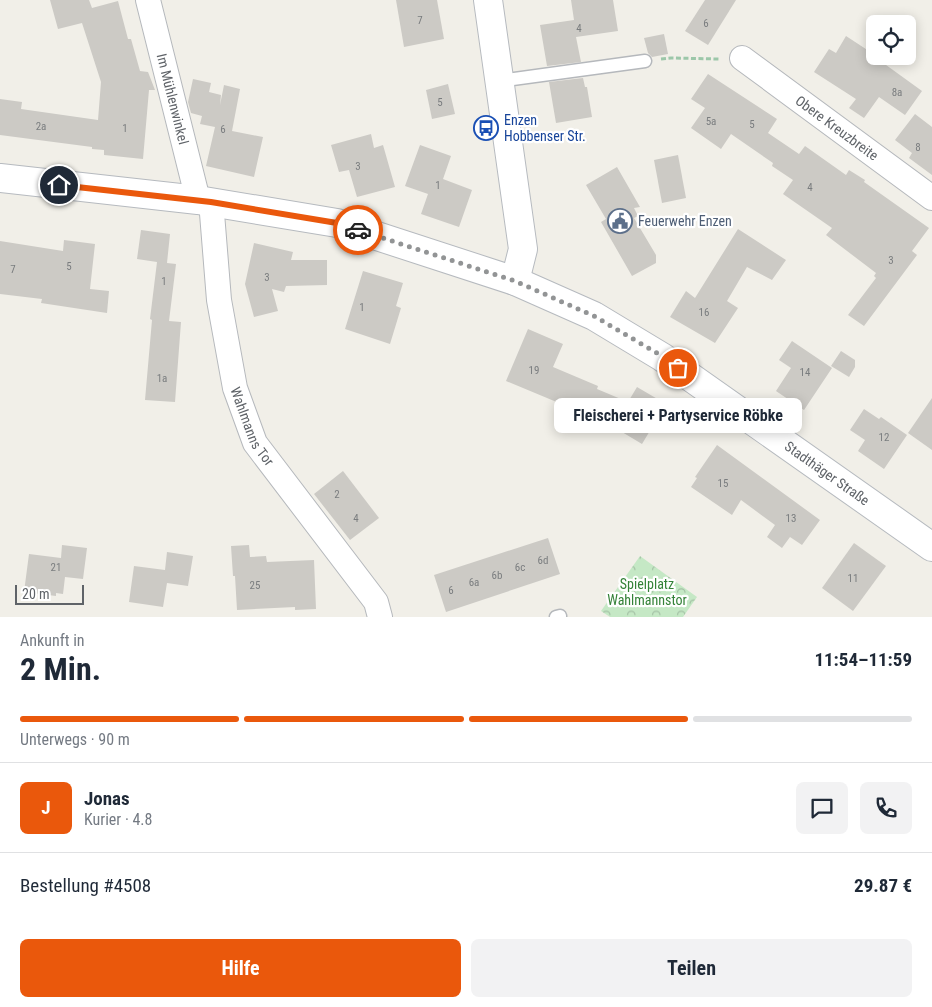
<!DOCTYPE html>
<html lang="de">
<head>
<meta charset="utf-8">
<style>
  body { margin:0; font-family:"Roboto Condensed",sans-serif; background:#f2f2f3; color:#1f2937; height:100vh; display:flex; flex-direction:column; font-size:19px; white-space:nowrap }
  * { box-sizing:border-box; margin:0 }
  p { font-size:16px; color:#747a83 }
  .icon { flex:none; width:28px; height:28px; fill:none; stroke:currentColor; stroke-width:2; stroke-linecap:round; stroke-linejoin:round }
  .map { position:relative; height:617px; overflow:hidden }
  .side { display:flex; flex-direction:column; background:#fff; flex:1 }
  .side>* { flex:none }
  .tools { position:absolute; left:866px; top:15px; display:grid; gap:10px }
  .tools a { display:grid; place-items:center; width:50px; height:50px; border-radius:8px; background:#fff; box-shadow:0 2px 12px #0003; font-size:25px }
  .scale { position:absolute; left:15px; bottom:12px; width:69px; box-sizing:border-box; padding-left:5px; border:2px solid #5f6368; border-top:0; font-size:14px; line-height:18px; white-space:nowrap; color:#5f6368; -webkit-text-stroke:4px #fff; paint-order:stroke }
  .pin { position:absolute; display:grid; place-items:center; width:42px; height:42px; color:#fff; margin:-21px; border:2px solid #fff; border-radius:50%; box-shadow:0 1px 5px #0007 }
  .courier { position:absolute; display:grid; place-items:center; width:50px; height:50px; margin:-25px; border:4px solid #ea580c; border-radius:50%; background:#fff; color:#222; box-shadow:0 1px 6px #0007 }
  .bubble { position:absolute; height:35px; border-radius:8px; background:#fff; box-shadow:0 2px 12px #0003; font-size:16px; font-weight:700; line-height:35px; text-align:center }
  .summary em { font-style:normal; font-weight:700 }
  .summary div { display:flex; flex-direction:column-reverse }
  .summary { display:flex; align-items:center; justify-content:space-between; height:85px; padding:0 20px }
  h1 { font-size:32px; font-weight:700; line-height:38px }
  .bar { display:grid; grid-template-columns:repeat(4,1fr); gap:8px 5px; align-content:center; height:60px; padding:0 20px }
  .bar i { height:6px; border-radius:4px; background:#e0e1e3 }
  .bar .active { background:#ea580c }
  .bar p { grid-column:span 4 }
  .line { display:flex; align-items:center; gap:12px; padding:0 20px; border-top:1px solid #e0e1e3 }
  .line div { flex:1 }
  .round { display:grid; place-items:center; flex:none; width:52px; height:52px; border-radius:8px; background:#f2f2f3 }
  .primary-button { display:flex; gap:10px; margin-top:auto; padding:10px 20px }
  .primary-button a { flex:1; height:58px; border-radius:8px; background:#ea580c; color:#fff; font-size:20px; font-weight:700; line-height:58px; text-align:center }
  .primary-button a+a { background:#f2f2f3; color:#1f2937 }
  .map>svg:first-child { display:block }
  .park { fill:url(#park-crowns) }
  .building { fill:#cccac5 }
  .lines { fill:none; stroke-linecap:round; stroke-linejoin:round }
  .lane-casing { stroke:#b5b8bc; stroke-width:15 }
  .street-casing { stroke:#b5b8bc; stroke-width:26 }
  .secondary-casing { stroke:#b6babf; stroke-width:30 }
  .path { stroke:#9cc7a9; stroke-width:3; stroke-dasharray:5 2.5; stroke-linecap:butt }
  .lane { stroke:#fff; stroke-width:12 }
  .street { stroke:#fff; stroke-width:24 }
  .secondary { stroke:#fff; stroke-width:28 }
  .done { stroke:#929495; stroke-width:5; stroke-dasharray:0 9 }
  .route { stroke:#ea580c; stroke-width:6 }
  .labels { text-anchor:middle; stroke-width:4.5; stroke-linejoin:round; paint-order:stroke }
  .number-label { font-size:11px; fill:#7a7d7f }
  .street-label { font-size:14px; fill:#5f6368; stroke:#fff }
  .transit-label { font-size:14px; fill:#164399; stroke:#fff; text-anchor:start }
  .service-label { font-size:14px; fill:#4e5e75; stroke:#fff; text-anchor:start }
  .park-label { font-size:14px; fill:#348238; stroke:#fff }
</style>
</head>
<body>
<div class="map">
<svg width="932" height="617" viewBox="0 0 932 617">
  <defs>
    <pattern id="park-crowns" width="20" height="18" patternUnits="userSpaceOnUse" patternTransform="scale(1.25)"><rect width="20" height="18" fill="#c5e8c5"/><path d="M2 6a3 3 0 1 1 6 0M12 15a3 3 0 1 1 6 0" fill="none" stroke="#a3c0a4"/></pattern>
  </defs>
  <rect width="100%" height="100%" fill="#f1efe8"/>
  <polygon class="park" points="640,556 697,597 683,617 610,617 601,611"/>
  <g class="building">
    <polygon points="50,0 89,0 92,8 118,1 128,39 131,39 140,71 148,72 155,90 149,90 143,159 104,155 104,150 92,149 92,147 0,135 0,99 22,102 21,109 98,120 101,82 82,23 58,29"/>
    <polygon points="396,0 437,0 444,39 404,47"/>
    <polygon points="571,0 613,0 618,31 576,37 581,62 547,66 540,25 574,20"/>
    <polygon points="705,0 736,0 708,45 685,31"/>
    <polygon points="664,34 668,54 652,57 648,53 644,38"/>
    <polygon points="846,36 875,55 875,57 922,91 905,115 879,97 864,118 849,108 856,99 814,72 829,49 836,53"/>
    <polygon points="708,74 777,119 768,133 799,154 805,146 846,175 849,170 865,180 864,182 929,228 912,251 917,255 864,326 848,315 876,278 874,276 876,273 826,235 832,228 783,194 793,180 772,166 773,163 731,134 721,149 691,128 705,108 691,99"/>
    <polygon points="583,78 585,87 587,87 592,117 556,123 549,82"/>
    <polygon points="193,79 211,83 209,92 221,95 220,105 224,85 240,89 232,131 263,137 254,177 206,166 215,127 200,124 202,116 191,113 188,102"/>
    <polygon points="448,84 455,114 432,119 426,90"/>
    <polygon points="915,114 932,127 932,175 909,158 912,153 895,140"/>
    <polygon points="371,134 374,148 383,145 395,187 357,197 349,170 339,172 331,145"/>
    <polygon points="420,145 451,156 443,179 472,190 459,227 421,214 428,194 405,186"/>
    <polygon points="678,155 686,198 662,203 654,160"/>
    <polygon points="617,167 640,207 634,208 638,216 634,218 656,255 656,263 632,276 601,222 606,219 586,185"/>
    <polygon points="738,229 786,260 772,280 747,267 727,301 738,308 715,343 670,317 686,291 695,298"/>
    <polygon points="141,230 170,234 167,263 176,264 169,321 181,322 175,402 145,400 152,320 150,319 157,262 137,259"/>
    <polygon points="64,240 95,244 90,289 109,291 107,313 41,303 42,299 0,294 0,241 63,251"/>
    <polygon points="254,243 293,252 291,260 327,260 327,285 286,286 284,292 272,289 278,311 254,317 245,284"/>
    <polygon points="363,271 403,283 396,306 401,308 390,344 345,329"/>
    <polygon points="528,329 563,344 553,367 598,386 597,389 628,402 637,387 666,404 642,444 607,423 506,381"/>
    <polygon points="792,341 832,368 804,410 776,391 791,368 779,360"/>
    <polygon points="841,351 855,360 855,367 849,377 831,366"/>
    <polygon points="932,398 932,450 908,433"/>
    <polygon points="864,409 879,419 881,417 907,435 884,469 858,451 865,440 850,430"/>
    <polygon points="717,445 820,520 802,545 790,537 782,548 767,537 775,525 741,500 732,515 691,487 697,478 695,477"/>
    <polygon points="343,471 379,518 350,540 314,494"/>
    <polygon points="548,538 560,574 446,612 434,575"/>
    <polygon points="854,543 886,566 853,611 822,588"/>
    <polygon points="62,545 87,548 83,579 65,577 63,594 56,593 56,596 24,592 29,554 61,558"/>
    <polygon points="249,545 250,557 266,556 267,562 314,560 316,609 295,610 295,607 237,610 235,576 233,576 231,546"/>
    <polygon points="167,552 193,556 188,586 167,583 163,607 129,602 134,566 165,570"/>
  </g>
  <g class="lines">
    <defs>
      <g id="lane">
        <polyline points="499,81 645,61"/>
        <polyline points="556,617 560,616"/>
      </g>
      <g id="street">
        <path id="s1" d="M148,0L198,200"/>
        <path id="s2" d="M742,58L932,198"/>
        <path id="s3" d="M211,201L219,300L235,388L255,443L376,602L380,617"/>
      </g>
      <g id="secondary">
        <polyline points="488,0 523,249 515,281"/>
        <path id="s4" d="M0,178L198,200L337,223L515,281L594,316L662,357L932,547"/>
      </g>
    </defs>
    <use href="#lane" class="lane-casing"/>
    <use href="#street" class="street-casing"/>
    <use href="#secondary" class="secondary-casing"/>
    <polyline class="path" points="661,59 671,58 719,59"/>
    <use href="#lane" class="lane"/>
    <use href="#street" class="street"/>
    <use href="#secondary" class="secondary"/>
  </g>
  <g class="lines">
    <polyline class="done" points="358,230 515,281 594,316 662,356 678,368"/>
    <polyline class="route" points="59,185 211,202 337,223 358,230"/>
  </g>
  <defs>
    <symbol id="bus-ring" viewBox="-11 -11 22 22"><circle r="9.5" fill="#fff" stroke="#1a4fb4" stroke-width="1.5"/><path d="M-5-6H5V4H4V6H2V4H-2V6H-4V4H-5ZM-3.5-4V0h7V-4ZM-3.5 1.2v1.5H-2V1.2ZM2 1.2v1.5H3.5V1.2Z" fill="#1a4fb4"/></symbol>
    <symbol id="civic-ring" viewBox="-11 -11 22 22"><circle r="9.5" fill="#fff" stroke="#5c6f8a" stroke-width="1.5"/><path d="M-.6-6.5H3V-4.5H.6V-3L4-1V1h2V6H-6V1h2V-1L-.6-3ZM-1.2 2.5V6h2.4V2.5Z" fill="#5c6f8a"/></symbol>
  </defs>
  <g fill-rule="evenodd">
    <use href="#bus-ring" x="472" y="114" width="28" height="28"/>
    <use href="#civic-ring" x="606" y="207" width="28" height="28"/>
  </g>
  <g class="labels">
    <g class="number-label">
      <text x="420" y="24">7</text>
      <text x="706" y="27">6</text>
      <text x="579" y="32">4</text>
      <text x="897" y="96">8a</text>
      <text x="440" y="106">5</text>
      <text x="711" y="125">5a</text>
      <text x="752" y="128">5</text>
      <text x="41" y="130">2a</text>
      <text x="125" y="132">1</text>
      <text x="223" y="133">6</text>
      <text x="918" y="151">8</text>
      <text x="358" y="170">3</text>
      <text x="438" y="189">1</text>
      <text x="810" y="191">4</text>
      <text x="891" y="264">3</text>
      <text x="69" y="270">5</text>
      <text x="13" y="273">7</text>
      <text x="267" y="281">3</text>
      <text x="164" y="285">1</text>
      <text x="362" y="311">1</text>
      <text x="704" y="316">16</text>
      <text x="534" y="374">19</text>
      <text x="805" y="376">14</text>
      <text x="162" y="382">1a</text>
      <text x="884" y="441">12</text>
      <text x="723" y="487">15</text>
      <text x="337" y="498">2</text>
      <text x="356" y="522">4</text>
      <text x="791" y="522">13</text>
      <text x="543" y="564">6d</text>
      <text x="56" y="571">21</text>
      <text x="520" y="571">6c</text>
      <text x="497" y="579">6b</text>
      <text x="853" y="582">11</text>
      <text x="474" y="586">6a</text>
      <text x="255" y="589">25</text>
      <text x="451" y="594">6</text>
    </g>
    <g class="street-label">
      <text dy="5" stroke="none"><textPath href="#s1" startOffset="102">Im Mühlenwinkel</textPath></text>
      <text dy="5" stroke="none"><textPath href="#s2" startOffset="118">Obere Kreuzbreite</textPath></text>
      <text dy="5" stroke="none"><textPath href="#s3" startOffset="231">Wahlmanns Tor</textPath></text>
      <text dy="5" stroke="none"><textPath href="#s4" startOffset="895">Stadthäger Straße</textPath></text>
    </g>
    <g class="transit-label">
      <text x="504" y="125">Enzen<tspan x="504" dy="16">Hobbenser Str.</tspan></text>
    </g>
    <g class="service-label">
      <text x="638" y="226">Feuerwehr Enzen</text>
    </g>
    <g class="park-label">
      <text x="647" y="589">Spielplatz<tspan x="647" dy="16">Wahlmannstor</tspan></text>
    </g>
  </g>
</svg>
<div class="tools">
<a><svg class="icon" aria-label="locate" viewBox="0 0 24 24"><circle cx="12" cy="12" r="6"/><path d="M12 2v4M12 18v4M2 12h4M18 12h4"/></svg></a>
</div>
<div class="scale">20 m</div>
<div class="pin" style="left:678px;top:368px;background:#ea580c"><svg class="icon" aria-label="bag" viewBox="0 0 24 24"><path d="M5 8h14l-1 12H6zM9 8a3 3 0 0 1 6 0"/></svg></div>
<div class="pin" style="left:59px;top:185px;background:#1f2937"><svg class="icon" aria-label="home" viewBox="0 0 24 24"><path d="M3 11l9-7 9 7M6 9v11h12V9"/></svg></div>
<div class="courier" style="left:358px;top:230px"><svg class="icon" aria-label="car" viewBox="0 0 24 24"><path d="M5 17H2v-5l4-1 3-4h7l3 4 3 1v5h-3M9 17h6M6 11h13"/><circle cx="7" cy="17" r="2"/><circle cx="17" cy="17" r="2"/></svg></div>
<div class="bubble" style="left:554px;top:398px;width:248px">Fleischerei + Partyservice Röbke</div>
</div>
<section class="side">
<div class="summary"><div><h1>2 Min.</h1><p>Ankunft in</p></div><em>11:54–11:59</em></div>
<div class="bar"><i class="active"></i><i class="active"></i><i class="active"></i><i></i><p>Unterwegs · 90 m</p></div>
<div class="line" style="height:90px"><b class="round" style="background:#ea580c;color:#fff">J</b><div><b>Jonas</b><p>Kurier · 4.8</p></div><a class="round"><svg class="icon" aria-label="chat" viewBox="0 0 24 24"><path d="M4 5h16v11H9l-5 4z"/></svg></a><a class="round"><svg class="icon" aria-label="phone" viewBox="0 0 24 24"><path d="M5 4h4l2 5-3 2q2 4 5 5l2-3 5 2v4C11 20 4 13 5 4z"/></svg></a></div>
<div class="line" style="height:65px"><div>Bestellung #4508</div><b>29.87 €</b></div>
<div class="primary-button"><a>Hilfe</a><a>Teilen</a></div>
</section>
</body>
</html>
